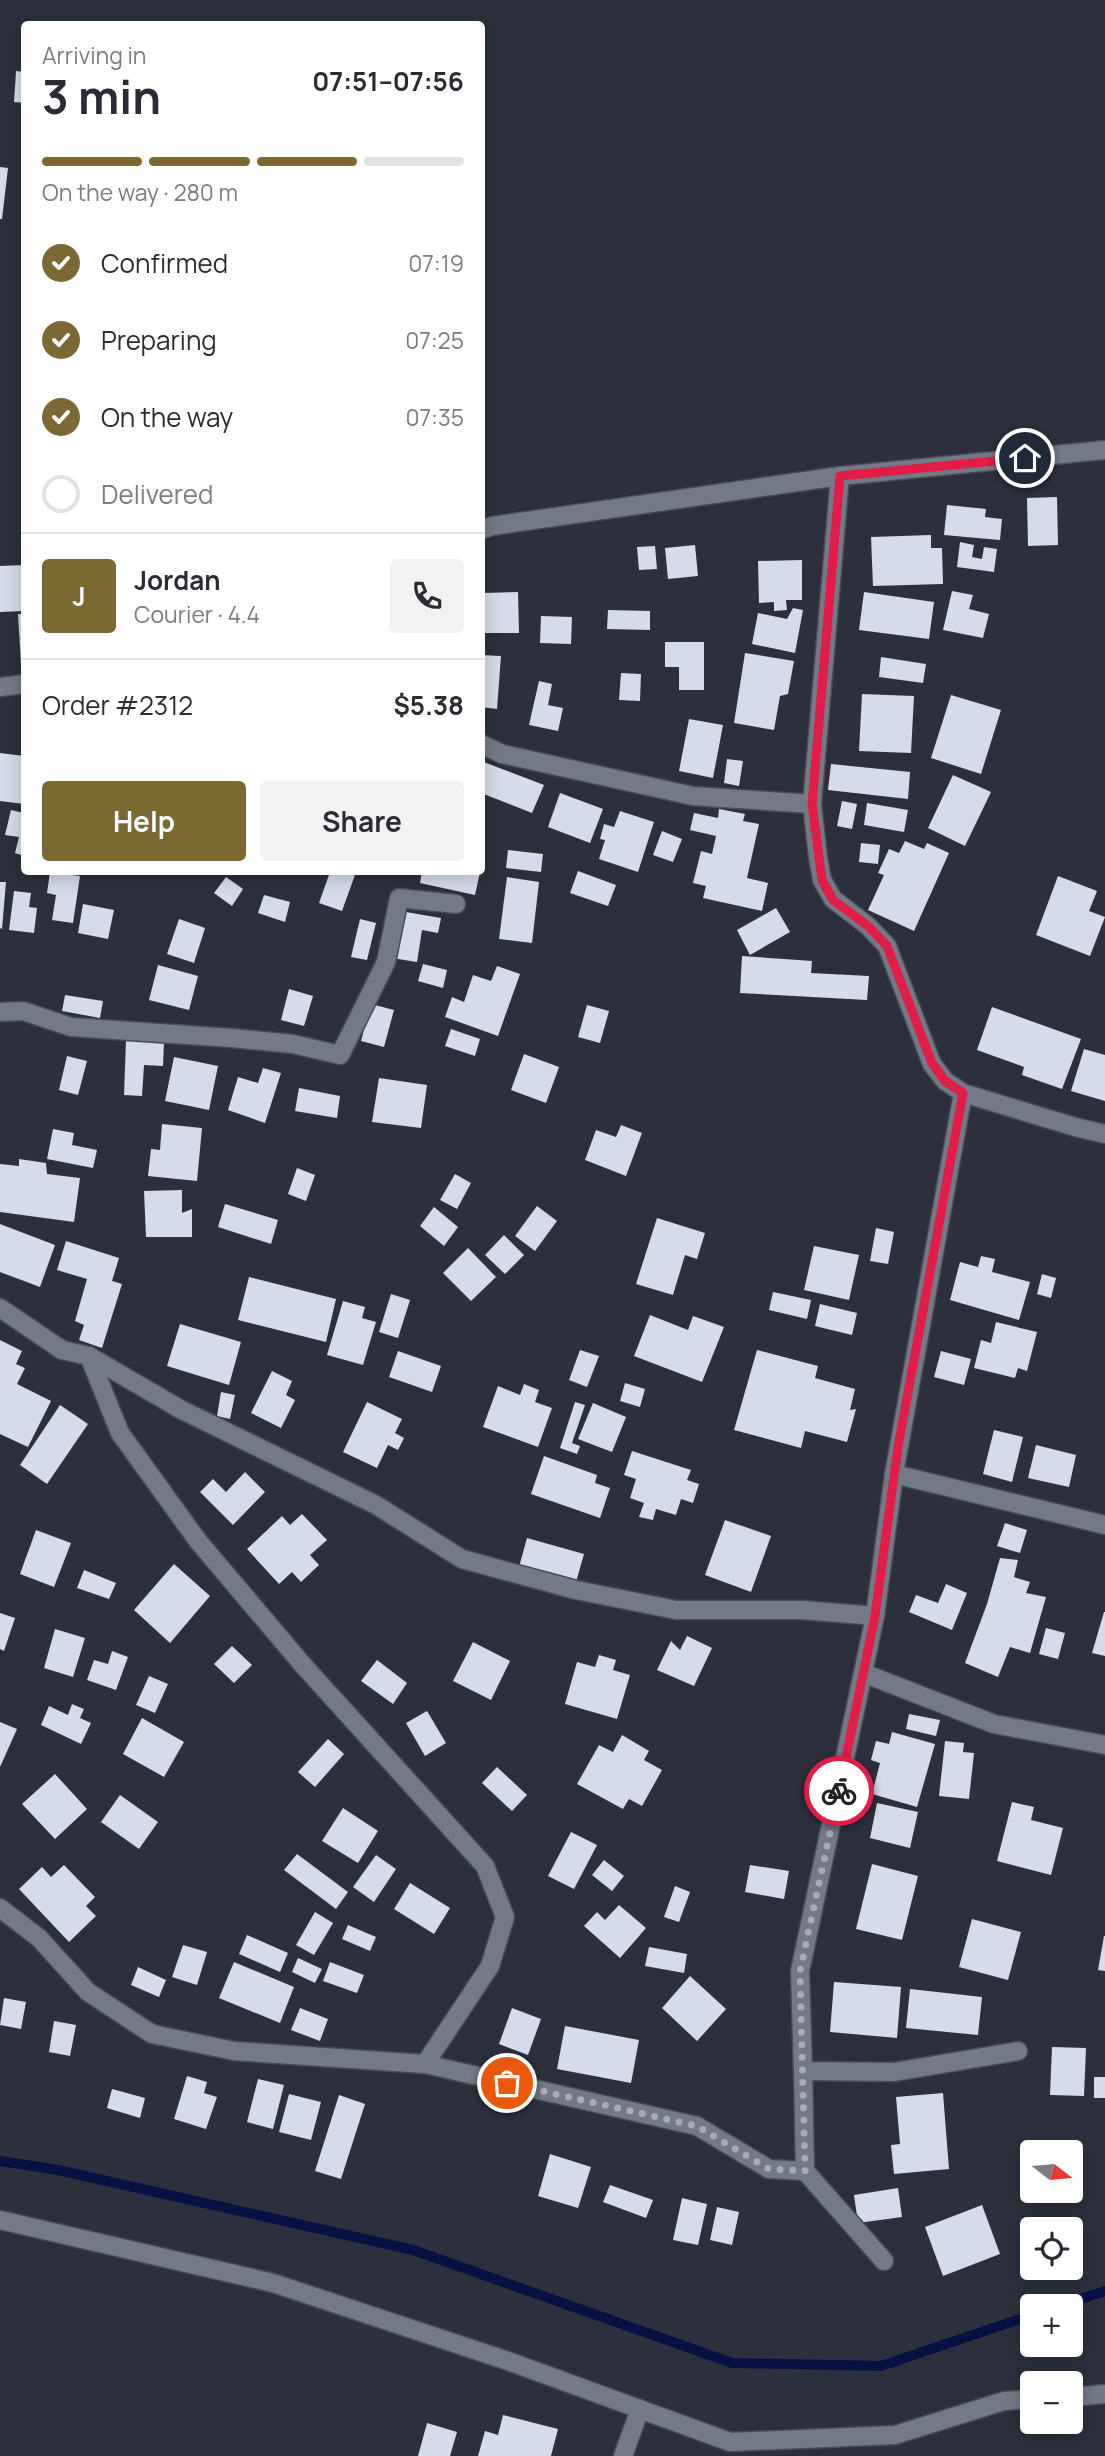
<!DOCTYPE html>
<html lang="en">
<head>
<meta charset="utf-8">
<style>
  body { margin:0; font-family:Manrope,sans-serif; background:#f2f2f3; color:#2b2b33; height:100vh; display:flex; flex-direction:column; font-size:26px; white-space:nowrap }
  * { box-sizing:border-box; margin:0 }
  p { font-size:23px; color:#7c7c81 }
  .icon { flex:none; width:38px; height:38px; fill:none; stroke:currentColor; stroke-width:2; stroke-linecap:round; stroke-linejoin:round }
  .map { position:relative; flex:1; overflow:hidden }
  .drawer { position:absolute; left:21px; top:21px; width:464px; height:854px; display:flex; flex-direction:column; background:#fff; border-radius:7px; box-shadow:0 4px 18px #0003 }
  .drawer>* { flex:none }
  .needle { width:46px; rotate:106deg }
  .controls { position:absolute; left:1020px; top:2140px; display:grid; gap:14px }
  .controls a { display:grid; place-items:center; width:63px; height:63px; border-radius:7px; background:#fff; box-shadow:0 4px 18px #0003; font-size:35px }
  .pin { position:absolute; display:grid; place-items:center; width:60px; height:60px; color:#fff; margin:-30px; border:4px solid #fff; border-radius:50%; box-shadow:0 2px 7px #0007 }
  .courier { position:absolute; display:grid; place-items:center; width:70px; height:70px; margin:-35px; border:5px solid #e11d48; border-radius:50%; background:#fff; color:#222; box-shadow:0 2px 9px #0007 }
  .head em { font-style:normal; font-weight:700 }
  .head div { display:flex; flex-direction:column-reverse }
  .head { display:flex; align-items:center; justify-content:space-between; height:119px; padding:0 21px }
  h1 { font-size:46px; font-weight:700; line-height:52px }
  .bar { display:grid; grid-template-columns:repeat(4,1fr); gap:10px 7px; align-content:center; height:84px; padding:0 21px }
  .bar i { height:9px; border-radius:5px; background:#e1e1e2 }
  .bar .current { background:#7b6833 }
  .bar p { grid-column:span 4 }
  .line { display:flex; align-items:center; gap:18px; padding:0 21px; border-top:2px solid #e1e1e2 }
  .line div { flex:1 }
  .round { display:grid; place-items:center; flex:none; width:74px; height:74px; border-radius:7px; background:#f2f2f3 }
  ol { padding:0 21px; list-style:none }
  li { display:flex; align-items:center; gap:21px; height:77px }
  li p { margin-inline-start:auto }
  li .icon { padding:7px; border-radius:50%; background:#7b6833; color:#fff; stroke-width:4 }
  li:last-child { color:#7c7c81 }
  li i { width:38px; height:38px; border:4px solid #e1e1e2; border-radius:50% }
  .button { display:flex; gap:14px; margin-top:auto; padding:14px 21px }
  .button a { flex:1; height:80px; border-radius:7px; background:#7b6833; color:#fff; font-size:28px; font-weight:700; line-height:80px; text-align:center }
  .button a+a { background:#f2f2f3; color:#2b2b33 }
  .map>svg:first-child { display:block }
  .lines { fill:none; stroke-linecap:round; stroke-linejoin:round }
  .stream { stroke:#091044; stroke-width:10 }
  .building { fill:#d5dbea }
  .minor-casing { stroke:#474b55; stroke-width:21 }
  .minor { stroke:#747987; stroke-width:18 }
  .done { stroke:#a8abb4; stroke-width:7; stroke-dasharray:0 12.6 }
  .route { stroke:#e11d48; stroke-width:9 }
</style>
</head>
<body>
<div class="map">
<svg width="1105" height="2456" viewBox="0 0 1105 2456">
  <rect width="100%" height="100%" fill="#2c303c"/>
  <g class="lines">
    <g class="stream">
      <polyline points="0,2161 58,2170 413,2250 732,2363 881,2366 1032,2315"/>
      <polyline points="1059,2306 1105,2291"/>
    </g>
  </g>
  <g class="building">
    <polygon points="16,71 24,72 24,103 14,102"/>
    <polygon points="0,167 8,168 2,219 0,219"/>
    <polygon points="1057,497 1058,545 1028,546 1027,498"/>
    <polygon points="947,505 986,509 985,517 1002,519 1000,540 944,535"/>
    <polygon points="931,535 931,548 942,548 943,584 873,586 871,537"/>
    <polygon points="960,542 974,545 972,557 982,559 984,547 997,549 994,572 957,567"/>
    <polygon points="695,545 698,576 668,579 665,548"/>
    <polygon points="655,546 657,569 639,570 637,547"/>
    <polygon points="802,560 802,600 786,600 787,610 774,611 774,602 759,603 758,561"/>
    <polygon points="24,565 24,611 0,612 0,566"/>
    <polygon points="952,591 973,595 969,609 989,614 983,638 943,630"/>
    <polygon points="518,592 519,633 481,633 481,593"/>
    <polygon points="864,592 934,602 929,639 859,630"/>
    <polygon points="793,608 803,610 795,653 752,644 758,613 787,619"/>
    <polygon points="608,610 650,611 650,630 607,629"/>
    <polygon points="18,614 24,614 24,664 21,665"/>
    <polygon points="541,616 572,617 571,644 540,643"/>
    <polygon points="665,642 704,642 704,690 679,690 679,667 665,667"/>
    <polygon points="745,653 794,661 788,694 780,696 774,730 734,723"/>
    <polygon points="481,655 501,656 497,709 481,707"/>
    <polygon points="881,657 926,664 923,683 879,677"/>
    <polygon points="621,673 641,674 640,701 619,700"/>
    <polygon points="539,681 552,684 548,705 563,708 558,731 529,725"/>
    <polygon points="862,694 914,696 911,753 859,751"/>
    <polygon points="951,695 1001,710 981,774 931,758"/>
    <polygon points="689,719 723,725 713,778 679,771"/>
    <polygon points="0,753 24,756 24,804 0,801"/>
    <polygon points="727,759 743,761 739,786 724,783"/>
    <polygon points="481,761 544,785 532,813 481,793"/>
    <polygon points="831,764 910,772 908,799 828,790"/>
    <polygon points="953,775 991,792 965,846 928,828"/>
    <polygon points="560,793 603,809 590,843 548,827"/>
    <polygon points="842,801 857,804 852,829 837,826"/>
    <polygon points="867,803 908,810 904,832 864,825"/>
    <polygon points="719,809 745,814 743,821 759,824 747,878 768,883 762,911 703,898 706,886 693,883 701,851 712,854 716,836 690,830 694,813 718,818"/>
    <polygon points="11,810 24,813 24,856 15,853 19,837 5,835"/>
    <polygon points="620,811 654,822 638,872 599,859 605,840 600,839 604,824 614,827"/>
    <polygon points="662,831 682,839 673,862 653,855"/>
    <polygon points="905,841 924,849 927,843 949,853 914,931 868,910 884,875 878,873 889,849 899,853"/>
    <polygon points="861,843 880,845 878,864 859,862"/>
    <polygon points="508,850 543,854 541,872 506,868"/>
    <polygon points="578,871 616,885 608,906 570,893"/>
    <polygon points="50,872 80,876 73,923 52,920 56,895 47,893"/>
    <polygon points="330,872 356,872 342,911 319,903"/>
    <polygon points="422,872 480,872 475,895 420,883"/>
    <polygon points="1058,876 1097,891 1089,911 1105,917 1090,956 1036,935"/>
    <polygon points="226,877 243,889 232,906 214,893"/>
    <polygon points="507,877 539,882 532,943 499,939"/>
    <polygon points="0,882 6,882 2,929 0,928"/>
    <polygon points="14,891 31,893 29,907 37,908 34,933 9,930"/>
    <polygon points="264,895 290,902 285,922 258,913"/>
    <polygon points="83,904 114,910 108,939 78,933"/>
    <polygon points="776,908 790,932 750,955 737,930"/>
    <polygon points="400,911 441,918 438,933 422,930 417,962 392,958"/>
    <polygon points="179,919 205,928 194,963 167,954"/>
    <polygon points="360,919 376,923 367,960 351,957"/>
    <polygon points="742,956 812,961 811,973 869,976 867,1000 740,993"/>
    <polygon points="423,964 447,970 443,988 418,981"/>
    <polygon points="158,965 198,976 189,1010 149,1000"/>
    <polygon points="497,966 520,974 498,1036 445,1017 452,997 464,1002 473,975 491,981"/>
    <polygon points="289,989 313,996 304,1026 281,1020"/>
    <polygon points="65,995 103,1001 100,1018 62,1011"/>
    <polygon points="371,1004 394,1010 384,1047 361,1041"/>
    <polygon points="587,1005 609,1011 600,1043 578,1037"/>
    <polygon points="992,1007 1081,1039 1062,1089 1022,1075 1024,1067 977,1050"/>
    <polygon points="451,1029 480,1039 475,1056 445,1046"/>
    <polygon points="126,1040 164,1042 163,1066 144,1065 142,1096 124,1095"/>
    <polygon points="1084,1049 1105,1055 1105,1101 1071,1091"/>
    <polygon points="524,1054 559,1067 546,1103 511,1090"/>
    <polygon points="67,1056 87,1061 78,1095 59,1090"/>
    <polygon points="174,1057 218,1066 209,1110 165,1101"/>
    <polygon points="263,1068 281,1073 265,1123 228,1110 238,1077 258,1083"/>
    <polygon points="379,1078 427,1085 421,1128 372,1122"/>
    <polygon points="299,1088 340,1096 337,1118 295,1111"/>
    <polygon points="162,1124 202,1128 197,1181 148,1176 151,1149 160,1150"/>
    <polygon points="621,1125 642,1133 626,1176 585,1160 596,1130 616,1137"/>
    <polygon points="53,1129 74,1133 72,1145 97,1150 93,1168 47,1159"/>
    <polygon points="19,1159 46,1163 47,1174 80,1178 74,1222 0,1212 0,1164 19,1166"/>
    <polygon points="297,1168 315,1175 306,1201 288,1194"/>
    <polygon points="455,1174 471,1183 457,1209 440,1200"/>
    <polygon points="182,1190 182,1213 192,1209 192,1237 146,1237 144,1191"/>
    <polygon points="225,1204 278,1220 271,1244 218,1227"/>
    <polygon points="537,1206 557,1221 535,1251 515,1236"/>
    <polygon points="434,1207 458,1227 444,1246 420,1226"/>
    <polygon points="657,1218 705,1233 697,1259 685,1255 673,1295 636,1284"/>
    <polygon points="0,1224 55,1245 40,1287 0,1272"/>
    <polygon points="876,1228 894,1232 888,1264 870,1261"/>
    <polygon points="504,1235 524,1255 505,1274 485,1255"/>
    <polygon points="66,1241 119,1258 112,1281 122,1284 102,1348 79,1340 84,1325 75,1321 87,1279 57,1270"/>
    <polygon points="814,1246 859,1255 849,1300 804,1290"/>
    <polygon points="468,1248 496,1277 471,1301 443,1273"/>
    <polygon points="981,1256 995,1259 992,1272 1030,1282 1019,1320 950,1300 960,1262 978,1267"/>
    <polygon points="1042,1274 1056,1278 1051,1298 1037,1294"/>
    <polygon points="249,1277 336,1299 326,1342 238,1320"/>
    <polygon points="773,1292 811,1300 807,1319 769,1310"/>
    <polygon points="391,1294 410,1300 398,1338 379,1332"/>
    <polygon points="343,1301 365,1307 362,1318 376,1322 363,1365 327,1355"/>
    <polygon points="820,1304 857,1313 852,1335 815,1326"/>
    <polygon points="650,1315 688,1330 693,1316 724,1327 702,1382 634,1356"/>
    <polygon points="996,1322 1037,1332 1027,1371 1018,1368 1015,1378 974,1368 981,1340 991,1343"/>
    <polygon points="180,1324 241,1342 229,1385 167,1366"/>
    <polygon points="0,1340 22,1351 16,1364 25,1368 17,1384 51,1401 28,1447 0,1434"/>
    <polygon points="580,1350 599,1356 587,1387 569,1380"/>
    <polygon points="757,1350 818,1366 815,1378 855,1389 850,1410 856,1409 847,1442 805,1431 801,1448 734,1430"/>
    <polygon points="398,1351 441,1366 432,1392 389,1377"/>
    <polygon points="941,1351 971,1359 964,1385 934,1377"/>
    <polygon points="272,1371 292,1381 286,1395 295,1400 281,1428 251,1413"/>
    <polygon points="625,1383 645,1389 640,1407 620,1401"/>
    <polygon points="524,1384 539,1390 535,1402 552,1408 538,1447 483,1427 498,1386 520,1395"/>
    <polygon points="221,1392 235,1395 230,1419 217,1416"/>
    <polygon points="367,1402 402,1419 395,1433 404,1438 398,1450 388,1445 377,1468 343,1452"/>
    <polygon points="575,1402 585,1405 572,1443 580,1446 577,1454 560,1448"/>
    <polygon points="593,1403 626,1417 612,1452 578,1439"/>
    <polygon points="60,1405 88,1424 47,1484 20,1465"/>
    <polygon points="994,1430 1023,1437 1012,1482 983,1474"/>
    <polygon points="1036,1445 1076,1455 1069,1487 1028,1478"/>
    <polygon points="632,1451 691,1470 687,1480 699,1484 693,1503 681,1499 676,1515 656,1509 653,1520 639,1517 644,1503 630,1498 636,1479 624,1475"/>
    <polygon points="544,1456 597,1475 595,1483 610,1488 600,1518 531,1494"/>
    <polygon points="245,1472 265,1492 233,1525 200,1492 213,1479 226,1492"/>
    <polygon points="302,1514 327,1540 310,1555 319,1565 301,1582 292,1572 279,1584 247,1549 282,1516 290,1525"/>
    <polygon points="725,1520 771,1536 751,1592 705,1575"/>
    <polygon points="1005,1523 1027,1530 1020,1553 997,1546"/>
    <polygon points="36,1530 71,1543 54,1587 20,1574"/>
    <polygon points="527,1538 584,1554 576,1582 519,1567"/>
    <polygon points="1000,1558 1018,1560 1014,1577 1030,1582 1026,1593 1046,1597 1030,1653 1010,1647 998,1677 965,1663 987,1604"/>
    <polygon points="174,1564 210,1596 170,1643 134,1610"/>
    <polygon points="84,1570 116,1583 109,1599 77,1588"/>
    <polygon points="946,1584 967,1593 952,1630 909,1612 916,1595 938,1603"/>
    <polygon points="1104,1612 1105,1612 1105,1656 1092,1653"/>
    <polygon points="0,1613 15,1618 4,1651 0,1649"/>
    <polygon points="1046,1628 1065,1633 1058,1659 1039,1654"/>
    <polygon points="55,1629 85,1638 73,1677 44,1668"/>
    <polygon points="687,1636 712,1648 694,1686 657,1670 671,1641 680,1650"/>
    <polygon points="473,1642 510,1661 491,1700 453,1681"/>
    <polygon points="232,1646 252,1665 234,1683 214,1664"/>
    <polygon points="112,1651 128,1657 116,1690 87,1680 94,1660 108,1664"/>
    <polygon points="599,1655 616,1660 613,1670 630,1675 617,1719 565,1704 577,1662 595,1667"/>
    <polygon points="377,1660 407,1683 393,1704 361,1681"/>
    <polygon points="149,1676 168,1684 155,1713 136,1705"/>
    <polygon points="72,1704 84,1709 80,1718 91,1723 81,1744 41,1725 49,1706 68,1715"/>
    <polygon points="427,1711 446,1743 425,1756 406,1723"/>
    <polygon points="909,1714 940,1720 936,1736 906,1729"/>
    <polygon points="142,1718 184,1742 164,1777 123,1754"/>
    <polygon points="0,1722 17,1729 0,1767"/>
    <polygon points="892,1732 935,1744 917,1807 872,1794 880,1763 871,1760 876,1741 889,1744"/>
    <polygon points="622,1735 649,1751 644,1760 662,1770 642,1806 629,1799 623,1809 577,1784 599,1745 613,1752"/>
    <polygon points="328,1739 344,1754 315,1787 298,1772"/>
    <polygon points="945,1741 964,1743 963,1752 974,1753 969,1799 939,1796"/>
    <polygon points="497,1767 527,1795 512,1811 482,1783"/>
    <polygon points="55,1774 87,1809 55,1839 22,1804"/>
    <polygon points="120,1795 158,1822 139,1849 101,1822"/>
    <polygon points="1012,1802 1034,1807 1031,1820 1063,1828 1051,1875 997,1861"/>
    <polygon points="877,1803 918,1812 910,1848 870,1838"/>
    <polygon points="343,1808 378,1831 358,1863 322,1841"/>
    <polygon points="571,1832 597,1845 574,1889 548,1876"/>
    <polygon points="297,1854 348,1892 336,1909 284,1870"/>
    <polygon points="376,1855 396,1869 374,1902 353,1887"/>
    <polygon points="604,1860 624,1876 612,1891 592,1875"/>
    <polygon points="872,1864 918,1876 902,1940 856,1929"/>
    <polygon points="64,1865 95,1897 86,1906 96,1916 69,1942 19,1889 42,1867 51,1877"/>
    <polygon points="750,1865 789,1871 784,1899 745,1892"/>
    <polygon points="410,1883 450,1908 434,1934 394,1909"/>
    <polygon points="675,1886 690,1892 679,1922 664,1917"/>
    <polygon points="619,1905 646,1928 620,1958 584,1926 597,1912 605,1920"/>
    <polygon points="315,1912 333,1923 314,1955 296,1945"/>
    <polygon points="972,1919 1021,1932 1008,1980 959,1967"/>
    <polygon points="348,1925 376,1937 370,1951 342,1939"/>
    <polygon points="247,1935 288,1953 280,1972 239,1954"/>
    <polygon points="1104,1936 1105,1936 1105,1971 1098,1970"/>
    <polygon points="183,1945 207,1952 197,1985 172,1977"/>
    <polygon points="649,1947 687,1954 684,1973 645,1966"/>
    <polygon points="298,1958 322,1969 315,1983 292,1972"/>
    <polygon points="234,1962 294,1987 280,2023 219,1998"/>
    <polygon points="330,1962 364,1975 357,1993 323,1981"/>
    <polygon points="138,1967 166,1980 159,1997 131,1985"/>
    <polygon points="690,1976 726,2009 697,2041 662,2008"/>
    <polygon points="834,1982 901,1987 897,2038 830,2032"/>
    <polygon points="910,1989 982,1997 978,2035 906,2028"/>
    <polygon points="4,1998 26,2002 21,2029 0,2025"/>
    <polygon points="300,2008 328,2019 320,2041 291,2030"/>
    <polygon points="512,2008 541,2019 528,2055 499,2044"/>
    <polygon points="54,2021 76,2025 70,2056 49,2052"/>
    <polygon points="565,2026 639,2040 631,2083 557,2069"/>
    <polygon points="1052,2047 1086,2048 1084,2096 1050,2095"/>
    <polygon points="187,2076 207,2082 204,2093 217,2097 206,2129 174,2119"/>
    <rect x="1094" y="2077" width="11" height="21"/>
    <polygon points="258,2079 284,2085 273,2129 247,2122"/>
    <polygon points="112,2089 145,2098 140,2118 107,2108"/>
    <polygon points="943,2093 949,2169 894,2174 891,2145 900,2144 896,2097"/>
    <polygon points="289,2094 321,2102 311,2140 279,2132"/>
    <polygon points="339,2095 365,2104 341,2179 315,2171"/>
    <polygon points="550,2154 591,2167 578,2208 538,2196"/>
    <polygon points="610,2185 653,2200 646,2218 603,2202"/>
    <polygon points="898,2188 902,2217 858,2223 854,2195"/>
    <polygon points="682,2198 707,2204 698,2245 673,2240"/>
    <polygon points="982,2205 1000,2254 943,2276 925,2227"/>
    <polygon points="717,2207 739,2212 732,2245 710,2240"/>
    <polygon points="503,2415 558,2429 551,2456 478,2456 485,2431 498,2435"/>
    <polygon points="427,2423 457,2432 450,2456 418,2456"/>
  </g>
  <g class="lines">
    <defs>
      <g id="minor">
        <polyline points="840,476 812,804 818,857 822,880 833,899 868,926 887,946 932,1064 945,1081 963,1093 1075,1127 1105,1134"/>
        <polyline points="481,530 492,526 840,476 1105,450"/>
        <polyline points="0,687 24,684"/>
        <polyline points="481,744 502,754 693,796 812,804"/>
        <polyline points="0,1012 23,1011 71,1027 232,1038 293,1044 340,1055 386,962 399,898 456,904"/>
        <polyline points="963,1093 894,1474 875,1616 800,1971 803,2071 894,2072 1018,2051"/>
        <polyline points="0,1308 62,1350 89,1356 180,1409 376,1505 462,1559 576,1590 676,1610 802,1610 875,1616"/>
        <polyline points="89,1356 120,1433 198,1541 303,1665 485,1866 505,1917 490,1966 425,2064"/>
        <polyline points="894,1474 1105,1525"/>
        <polyline points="863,1673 994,1724 1105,1745"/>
        <polyline points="0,1908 39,1938 88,1992 152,2034 234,2051 425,2064 697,2126 769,2169 805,2171"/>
        <polyline points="803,2071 805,2171 884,2261"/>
        <polyline points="0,2220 273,2283 508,2361 730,2442 895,2435 1004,2401 1032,2399"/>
        <polyline points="1071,2397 1105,2394"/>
        <polyline points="623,2456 640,2409"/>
      </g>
    </defs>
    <use href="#minor" class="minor-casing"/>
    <use href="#minor" class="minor"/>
  </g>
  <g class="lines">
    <polyline class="done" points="507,2083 697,2126 769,2169 805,2171 800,1971 839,1791"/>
    <polyline class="route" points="839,1791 875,1616 898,1447 963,1093 945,1081 932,1063 887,946 868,926 833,900 822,880 812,804 840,476 1025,458"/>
  </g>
</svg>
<div class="controls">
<a><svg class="needle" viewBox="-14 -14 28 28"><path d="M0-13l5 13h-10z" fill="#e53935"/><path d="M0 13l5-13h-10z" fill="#7c7c81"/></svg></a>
<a><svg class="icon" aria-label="locate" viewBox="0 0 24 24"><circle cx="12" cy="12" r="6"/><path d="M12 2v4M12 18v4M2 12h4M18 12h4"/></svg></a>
<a>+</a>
<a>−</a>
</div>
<div class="pin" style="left:507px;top:2083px;background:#ea580c"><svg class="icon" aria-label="bag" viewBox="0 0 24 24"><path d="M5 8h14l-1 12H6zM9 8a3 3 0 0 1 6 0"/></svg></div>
<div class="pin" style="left:1025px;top:458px;background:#1f2937"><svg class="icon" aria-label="home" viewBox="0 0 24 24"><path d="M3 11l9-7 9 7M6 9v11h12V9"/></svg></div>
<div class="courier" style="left:839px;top:1791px"><svg class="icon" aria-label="bike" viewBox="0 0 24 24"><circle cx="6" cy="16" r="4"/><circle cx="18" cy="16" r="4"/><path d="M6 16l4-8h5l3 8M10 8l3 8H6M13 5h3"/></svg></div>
<section class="drawer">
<div class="head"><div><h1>3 min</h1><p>Arriving in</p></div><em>07:51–07:56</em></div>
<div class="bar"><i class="current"></i><i class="current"></i><i class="current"></i><i></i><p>On the way · 280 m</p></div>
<ol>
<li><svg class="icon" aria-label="check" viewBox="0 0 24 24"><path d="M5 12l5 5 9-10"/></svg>Confirmed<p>07:19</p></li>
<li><svg class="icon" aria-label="check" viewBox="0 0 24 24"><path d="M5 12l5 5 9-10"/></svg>Preparing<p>07:25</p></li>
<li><svg class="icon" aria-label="check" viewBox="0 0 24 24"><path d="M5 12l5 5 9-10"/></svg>On the way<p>07:35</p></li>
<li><i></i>Delivered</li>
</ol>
<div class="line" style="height:126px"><b class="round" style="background:#7b6833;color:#fff">J</b><div><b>Jordan</b><p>Courier · 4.4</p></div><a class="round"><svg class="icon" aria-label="phone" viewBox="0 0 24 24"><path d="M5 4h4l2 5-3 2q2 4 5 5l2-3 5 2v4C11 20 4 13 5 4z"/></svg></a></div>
<div class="line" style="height:91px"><div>Order #2312</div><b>$5.38</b></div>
<div class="button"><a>Help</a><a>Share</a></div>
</section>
</div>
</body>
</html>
